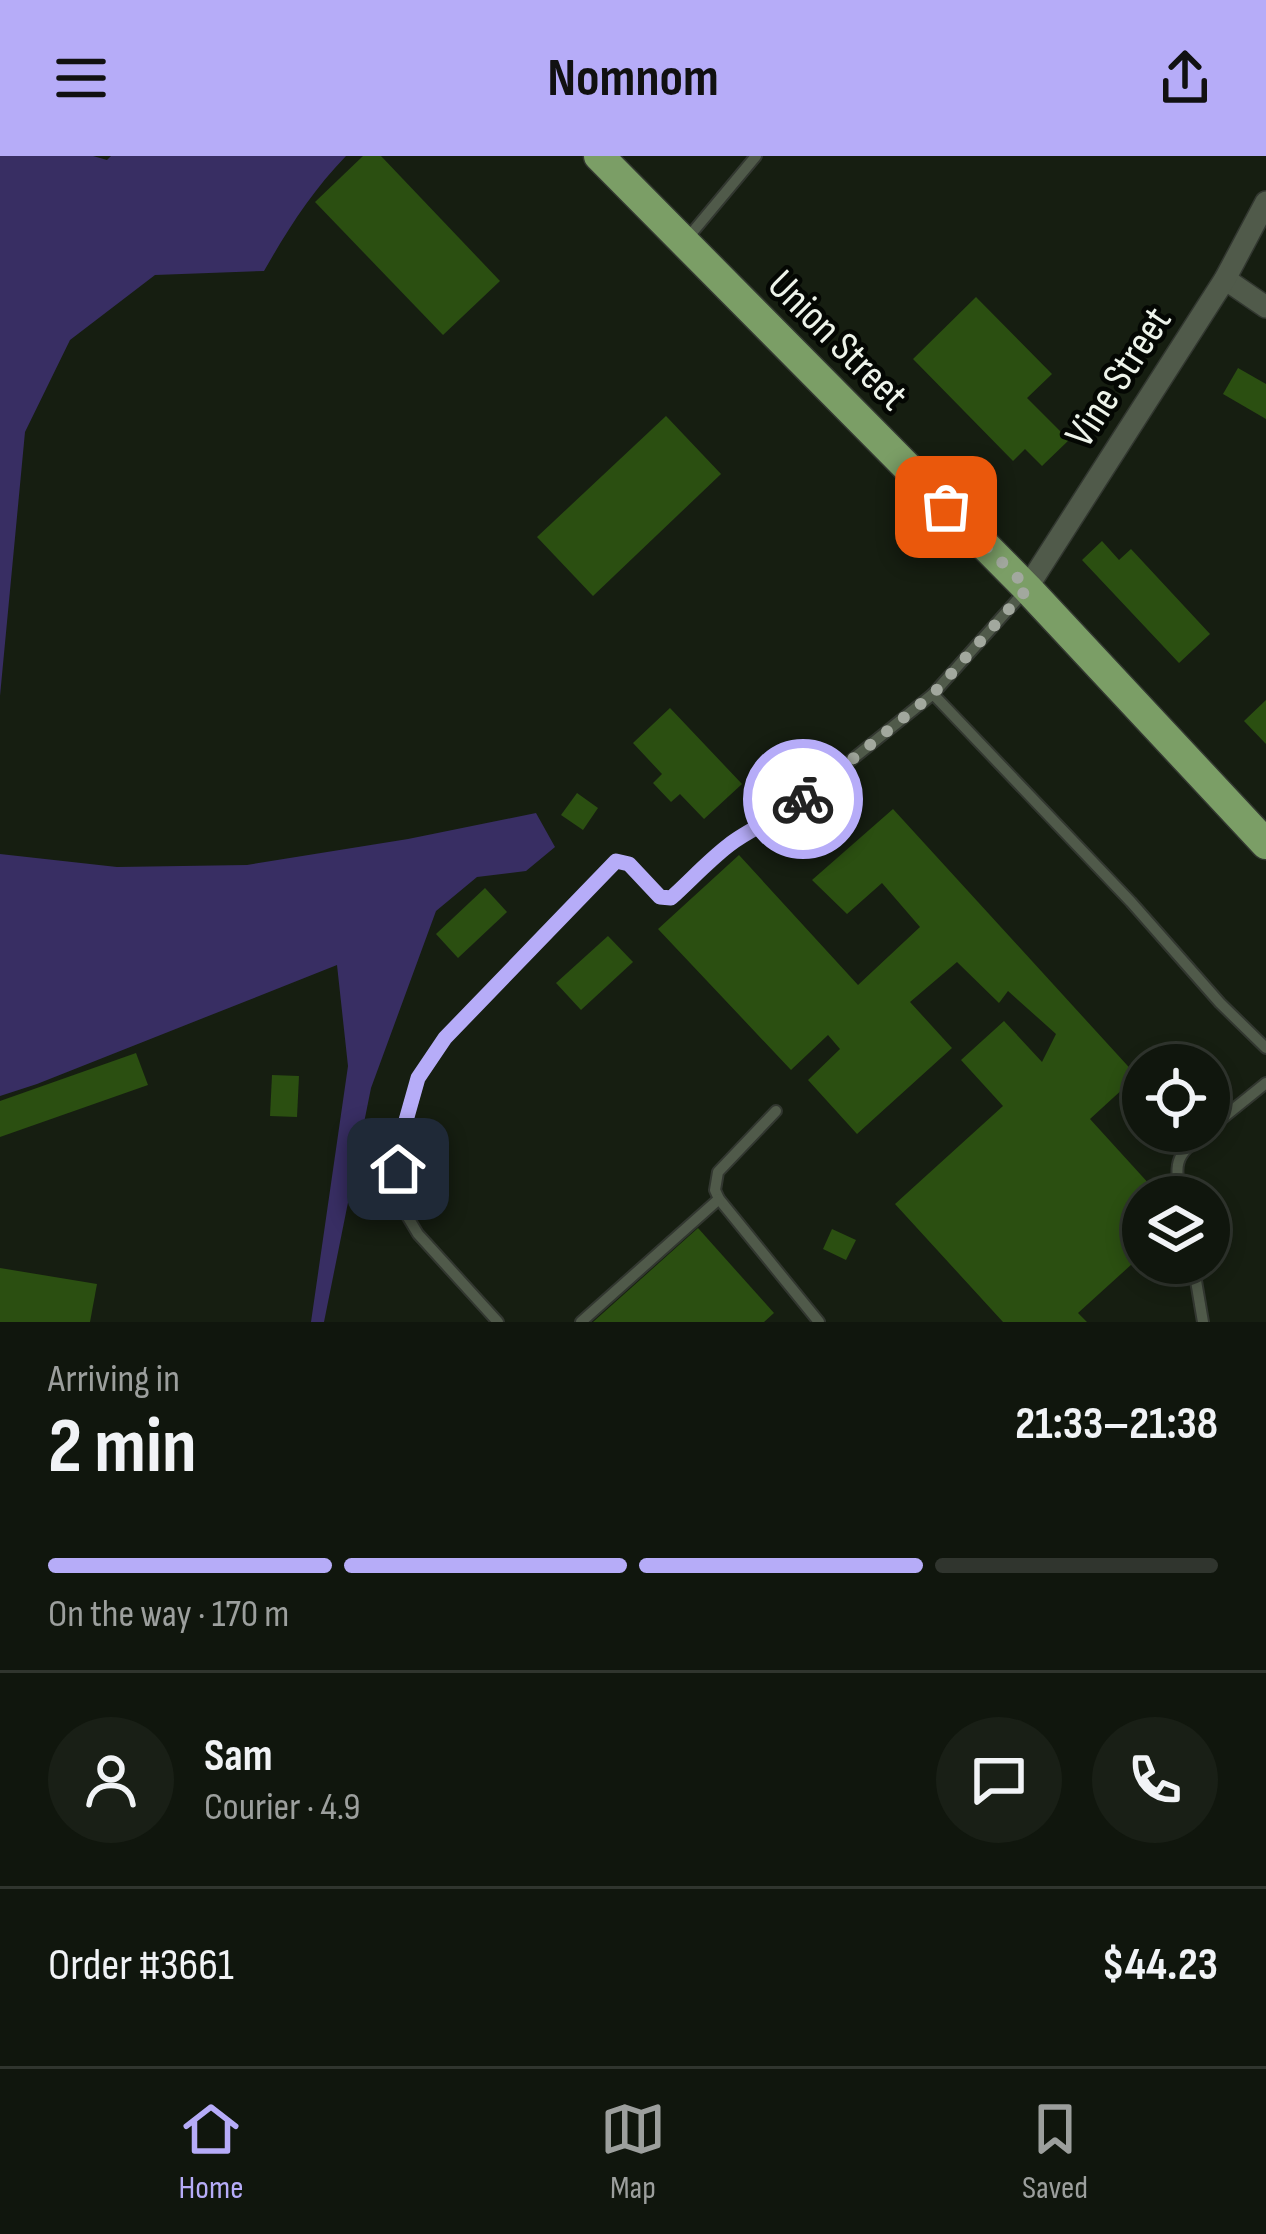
<!DOCTYPE html>
<html lang="en">
<head>
<meta charset="utf-8">
<style>
  body { margin:0; font-family:"Sofia Sans Condensed",sans-serif; background:#191f16; color:#f1f3f6; height:100vh; display:flex; flex-direction:column; font-size:45px; white-space:nowrap }
  * { box-sizing:border-box; margin:0 }
  p { font-size:39px; color:#9c9f9d }
  .icon { flex:none; width:66px; height:66px; fill:none; stroke:currentColor; stroke-width:2; stroke-linecap:round; stroke-linejoin:round }
  .map { position:relative; height:1166px; overflow:hidden }
  .drawer { display:flex; flex-direction:column; background:#10160d; flex:1 }
  .drawer>* { flex:none }
  .fabs { position:absolute; left:1122px; top:888px; display:grid; gap:24px }
  .fabs a { display:grid; place-items:center; width:108px; height:108px; border-radius:50%; background:#10160d; box-shadow:0 6px 18px #0003,0 0 0 3px #30352e; font-size:60px }
  .pin { position:absolute; display:grid; place-items:center; width:102px; height:102px; color:#fff; margin:-51px; border-radius:24px; box-shadow:0 6px 18px #0006 }
  .courier { position:absolute; display:grid; place-items:center; width:120px; height:120px; margin:-60px; border:9px solid #b6acf8; border-radius:50%; background:#fff; color:#222; box-shadow:0 3px 15px #0007 }
  .summary em { font-style:normal; font-weight:700 }
  .summary div { display:flex; flex-direction:column-reverse }
  .summary { display:flex; align-items:center; justify-content:space-between; height:204px; padding:0 48px }
  h1 { font-size:78px; font-weight:700; line-height:90px }
  .bar { display:grid; grid-template-columns:repeat(4,1fr); gap:18px 12px; align-content:center; height:144px; padding:0 48px }
  .bar i { height:15px; border-radius:9px; background:#30352e }
  .bar .active { background:#b6acf8 }
  .bar p { grid-column:span 4 }
  .line { display:flex; align-items:center; gap:30px; padding:0 48px; border-top:3px solid #30352e }
  .line div { flex:1 }
  .round { display:grid; place-items:center; flex:none; width:126px; height:126px; border-radius:63px; background:#191f16 }
  header { display:flex; justify-content:space-between; align-items:center; height:156px; padding:0 48px; background:#b6acf8; color:#111; font-size:54px; font-weight:700 }
  .tabs { display:flex; justify-content:space-around; align-items:center; height:168px; border-top:3px solid #30352e; background:#10160d; font-size:33px; color:#9c9f9d }
  .tabs a { display:grid; justify-items:center; gap:6px }
  .tabs .active { color:#b6acf8 }
  .map>svg:first-child { display:block }
  .green { fill:#382e63 }
  .building { fill:#2b4f11 }
  .lines { fill:none; stroke-linecap:round; stroke-linejoin:round }
  .lane-casing { stroke:#323730; stroke-width:14 }
  .street-casing { stroke:#323730; stroke-width:24 }
  .primary-casing { stroke:#323730; stroke-width:33 }
  .lane { stroke:#505a4a; stroke-width:10 }
  .street { stroke:#505a4a; stroke-width:21 }
  .primary { stroke:#7b9e66; stroke-width:30 }
  .done { stroke:#a2a89e; stroke-width:12; stroke-dasharray:0 21.6 }
  .route { stroke:#b6acf8; stroke-width:15 }
  .labels { text-anchor:middle; stroke-width:9; stroke-linejoin:round; paint-order:stroke }
  .street-label { font-size:42px; fill:#edf3ea; stroke:#040703 }
</style>
</head>
<body>
<header><svg class="icon" aria-label="menu" viewBox="0 0 24 24"><path d="M4 6h16M4 12h16M4 18h16"/></svg>Nomnom<svg class="icon" aria-label="share" viewBox="0 0 24 24"><path d="M12 15V3M7 8l5-5 5 5M5 13v7h14v-7"/></svg></header>
<div class="map">
<svg width="1266" height="1166" viewBox="0 0 1266 1166">
  <rect width="100%" height="100%" fill="#161e11"/>
  <g class="green">
    <path d="M0,0H93L107,4L111,0H346C312,35 288,73 264,115L155,119L70,184L25,276L0,540Z"/>
    <polygon points="536,657 555,691 526,715 477,721 436,755 371,932 324,1166 311,1166 348,910 337,809 37,928 0,940 0,698 117,711 247,709 408,683"/>
  </g>
  <g class="building">
    <polygon points="363,0 381,0 500,125 443,179 315,46"/>
    <polygon points="976,141 1052,218 1027,242 1069,284 1042,310 1025,293 1013,305 913,203"/>
    <polygon points="1238,212 1266,228 1266,263 1223,238"/>
    <polygon points="666,260 721,318 593,440 537,381"/>
    <polygon points="1102,385 1119,404 1131,393 1210,478 1179,507 1082,404"/>
    <polygon points="1266,544 1266,588 1244,565"/>
    <polygon points="670,552 742,628 704,663 680,638 671,646 653,627 662,618 633,587"/>
    <polygon points="577,637 598,652 583,674 561,659"/>
    <polygon points="893,653 1137,920 1090,963 1161,1041 1143,1041 1143,1098 1078,1157 1087,1166 1003,1166 895,1048 1003,950 961,904 1004,865 1042,906 1056,878 1008,835 999,847 957,806 910,846 952,892 857,978 808,924 840,893 828,879 791,914 658,773 739,699 858,829 920,771 882,727 847,758 812,724"/>
    <polygon points="485,732 507,756 458,802 436,778"/>
    <polygon points="608,780 633,806 581,854 556,827"/>
    <polygon points="136,897 148,929 0,981 0,945"/>
    <polygon points="272,919 299,920 297,961 270,960"/>
    <polygon points="698,1072 774,1157 764,1166 593,1166"/>
    <polygon points="832,1073 856,1084 846,1104 823,1093"/>
    <polygon points="0,1112 97,1128 90,1166 0,1166"/>
  </g>
  <g class="lines">
    <defs>
      <g id="lane">
        <polyline points="686,84 756,0"/>
        <polyline points="1025,435 933,538 1131,746 1220,847 1266,892"/>
        <polyline points="776,955 718,1016 715,1034 719,1043 819,1166"/>
        <polyline points="1209,973 1266,927"/>
        <path d="M1181,1041C1173,1003 1177,999 1207,975"/>
        <polyline points="1193,1107 1203,1166"/>
        <polyline points="498,1166 418,1078 403,1053 398,1013 405,968 418,923 445,882 616,705 629,708 660,741 671,742 730,688 757,670 786,657 933,538"/>
        <polyline points="581,1166 719,1043"/>
      </g>
      <g id="street">
        <polyline points="1225,123 1266,151"/>
        <polyline points="1027,432 1225,123 1266,46"/>
      </g>
      <polyline id="primary" points="599,0 1027,432 1266,688"/>
    </defs>
    <use href="#lane" class="lane-casing"/>
    <use href="#street" class="street-casing"/>
    <use href="#primary" class="primary-casing"/>
    <use href="#lane" class="lane"/>
    <use href="#street" class="street"/>
    <use href="#primary" class="primary"/>
  </g>
  <g class="lines">
    <polyline class="done" points="803,643 933,538 1028,432 946,351"/>
    <path class="route" d="M398,1013L405,968L418,922L445,882L616,705L629,708L660,741L671,742C690,725 708,705 729,689C752,671 780,662 803,643"/>
  </g>
  <g class="labels">
    <g class="street-label">
      <text transform="translate(839 183) rotate(45)" y="15">Union Street</text>
      <text transform="translate(1117 220) rotate(-57)" y="15">Vine Street</text>
    </g>
  </g>
</svg>
<div class="fabs">
<a><svg class="icon" aria-label="locate" viewBox="0 0 24 24"><circle cx="12" cy="12" r="6"/><path d="M12 2v4M12 18v4M2 12h4M18 12h4"/></svg></a>
<a><svg class="icon" aria-label="layers" viewBox="0 0 24 24"><path d="M12 4l9 5-9 5-9-5zM3 14l9 5 9-5"/></svg></a>
</div>
<div class="pin" style="left:946px;top:351px;background:#ea580c"><svg class="icon" aria-label="bag" viewBox="0 0 24 24"><path d="M5 8h14l-1 12H6zM9 8a3 3 0 0 1 6 0"/></svg></div>
<div class="pin" style="left:398px;top:1013px;background:#1f2937"><svg class="icon" aria-label="home" viewBox="0 0 24 24"><path d="M3 11l9-7 9 7M6 9v11h12V9"/></svg></div>
<div class="courier" style="left:803px;top:643px"><svg class="icon" aria-label="bike" viewBox="0 0 24 24"><circle cx="6" cy="16" r="4"/><circle cx="18" cy="16" r="4"/><path d="M6 16l4-8h5l3 8M10 8l3 8H6M13 5h3"/></svg></div>
</div>
<section class="drawer">
<div class="summary"><div><h1>2 min</h1><p>Arriving in</p></div><em>21:33–21:38</em></div>
<div class="bar"><i class="active"></i><i class="active"></i><i class="active"></i><i></i><p>On the way · 170 m</p></div>
<div class="line" style="height:216px"><a class="round"><svg class="icon" aria-label="person" viewBox="0 0 24 24"><circle cx="12" cy="8" r="4"/><path d="M4 21q1-7 8-7t8 7"/></svg></a><div><b>Sam</b><p>Courier · 4.9</p></div><a class="round"><svg class="icon" aria-label="chat" viewBox="0 0 24 24"><path d="M4 5h16v11H9l-5 4z"/></svg></a><a class="round"><svg class="icon" aria-label="phone" viewBox="0 0 24 24"><path d="M5 4h4l2 5-3 2q2 4 5 5l2-3 5 2v4C11 20 4 13 5 4z"/></svg></a></div>
<div class="line" style="height:156px"><div>Order #3661</div><b>$44.23</b></div>
</section>
<nav class="tabs">
<a class="active"><svg class="icon" aria-label="home" viewBox="0 0 24 24"><path d="M3 11l9-7 9 7M6 9v11h12V9"/></svg>Home</a>
<a><svg class="icon" aria-label="map" viewBox="0 0 24 24"><path d="M3 6l6-2 6 2 6-2v14l-6 2-6-2-6 2zM9 4v14M15 6v14"/></svg>Map</a>
<a><svg class="icon" aria-label="saved" viewBox="0 0 24 24"><path d="M7 4h10v16l-5-4-5 4z"/></svg>Saved</a>
</nav>
</body>
</html>
